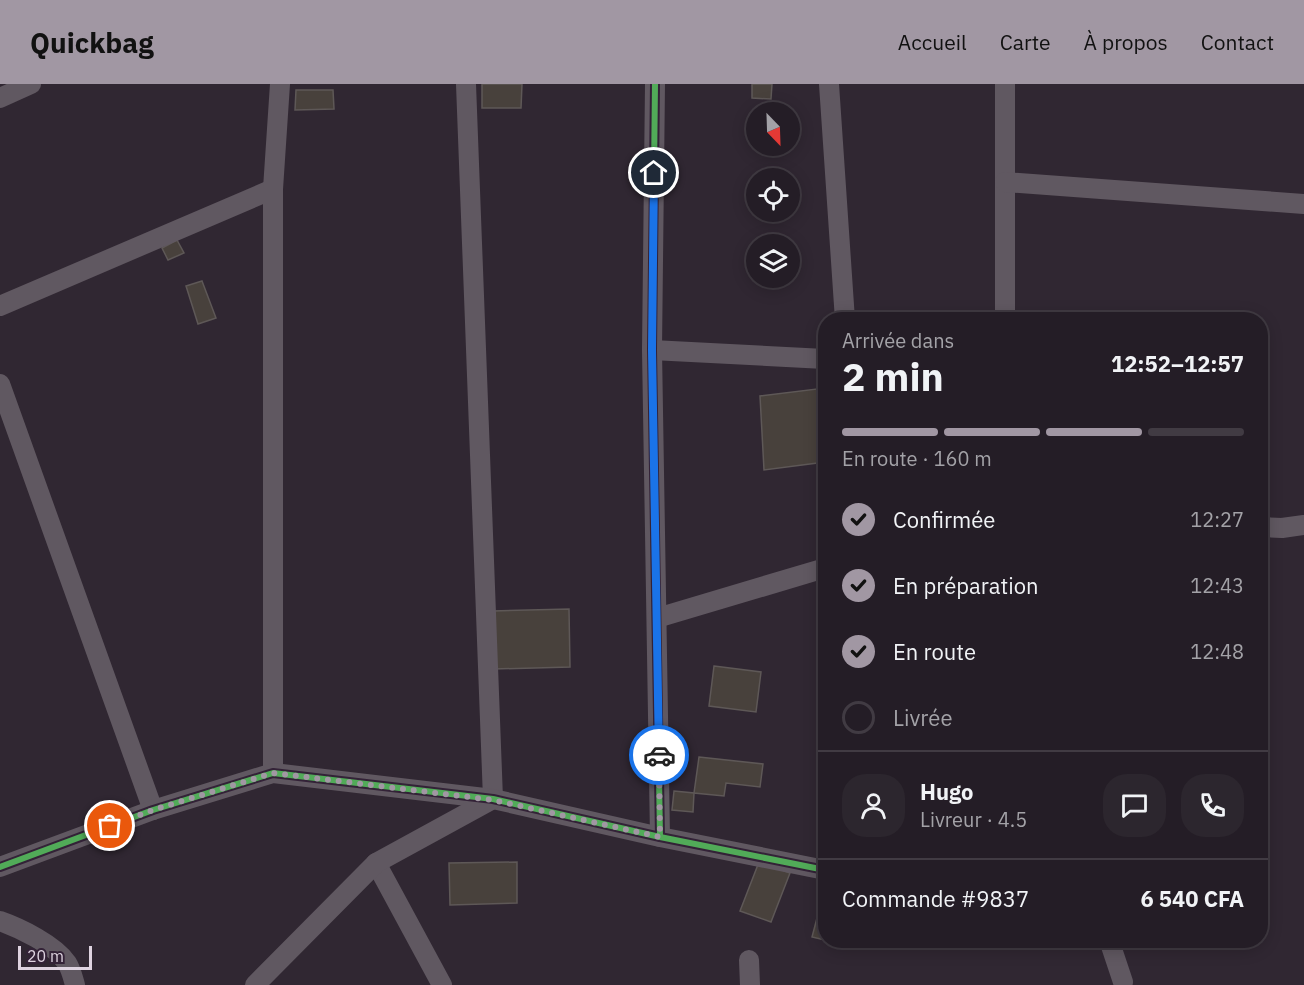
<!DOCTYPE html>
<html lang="fr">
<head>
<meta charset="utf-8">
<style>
  body { margin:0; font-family:"IBM Plex Sans",sans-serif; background:#2c262e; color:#f1f3f6; height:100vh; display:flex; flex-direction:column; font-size:22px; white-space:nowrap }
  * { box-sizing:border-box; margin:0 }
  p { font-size:20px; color:#a3a2a7 }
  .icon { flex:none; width:33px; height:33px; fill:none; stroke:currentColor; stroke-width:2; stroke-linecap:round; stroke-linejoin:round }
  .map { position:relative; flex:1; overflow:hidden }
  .drawer { position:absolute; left:818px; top:228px; width:450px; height:636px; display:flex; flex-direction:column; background:#241d26; border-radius:24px; box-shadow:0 3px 15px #0003,0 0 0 2px #413b43 }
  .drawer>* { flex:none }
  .needle { width:39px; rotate:157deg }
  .fabs { position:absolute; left:746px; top:18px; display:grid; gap:12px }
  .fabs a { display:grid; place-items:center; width:54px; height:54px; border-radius:50%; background:#241d26; box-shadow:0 3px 15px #0003,0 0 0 2px #413b43; font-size:30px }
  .scale { position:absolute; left:18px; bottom:15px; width:74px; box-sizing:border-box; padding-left:6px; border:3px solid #ded3e0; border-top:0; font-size:16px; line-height:21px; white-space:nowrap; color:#ded3e0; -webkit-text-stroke:4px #332237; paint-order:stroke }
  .pin { position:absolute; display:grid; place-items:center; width:51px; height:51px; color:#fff; margin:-26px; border:3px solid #fff; border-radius:50%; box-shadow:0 2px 6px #0007 }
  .courier { position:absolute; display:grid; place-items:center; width:60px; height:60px; margin:-30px; border:4px solid #1a73e8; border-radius:50%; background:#fff; color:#222; box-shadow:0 2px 8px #0007 }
  .head em { font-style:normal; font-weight:800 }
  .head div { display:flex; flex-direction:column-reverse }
  .head { display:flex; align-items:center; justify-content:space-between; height:102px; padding:0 24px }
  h1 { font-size:39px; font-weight:800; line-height:45px }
  .bar { display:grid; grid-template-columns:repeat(4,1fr); gap:9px 6px; align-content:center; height:72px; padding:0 24px }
  .bar i { height:8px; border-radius:4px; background:#413b43 }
  .bar .active { background:#a197a3 }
  .bar p { grid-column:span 4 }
  .line { display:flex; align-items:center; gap:15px; padding:0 24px; border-top:2px solid #413b43 }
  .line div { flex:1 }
  .round { display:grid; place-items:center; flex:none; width:63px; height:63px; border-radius:24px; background:#2c262e }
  ol { padding:0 24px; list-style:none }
  li { display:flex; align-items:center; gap:18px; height:66px }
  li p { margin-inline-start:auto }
  li .icon { padding:6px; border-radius:50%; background:#a197a3; color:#111; stroke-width:4 }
  li:last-child { color:#a3a2a7 }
  li i { width:33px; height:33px; border:3px solid #413b43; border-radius:50% }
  header { display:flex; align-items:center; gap:36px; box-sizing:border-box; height:84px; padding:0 30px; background:#a197a3; color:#111 }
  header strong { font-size:28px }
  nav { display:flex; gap:33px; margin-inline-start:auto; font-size:21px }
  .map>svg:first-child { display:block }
  .building { fill:#48413c; stroke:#5e5857; stroke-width:1.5 }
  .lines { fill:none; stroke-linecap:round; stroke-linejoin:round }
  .street { stroke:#605861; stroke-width:20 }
  .cycleway-casing { stroke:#332237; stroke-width:10 }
  .cycleway { stroke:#51ab58; stroke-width:6 }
  .done { stroke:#a197a3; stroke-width:6; stroke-dasharray:0 10.8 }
  .route { stroke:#1a73e8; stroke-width:8 }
</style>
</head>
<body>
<header>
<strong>Quickbag</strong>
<nav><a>Accueil</a><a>Carte</a><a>À propos</a><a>Contact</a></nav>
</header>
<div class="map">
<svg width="1304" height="901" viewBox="0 0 1304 901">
  <rect width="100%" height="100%" fill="#302732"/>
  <g class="building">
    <polygon points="482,0 522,0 521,24 482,24"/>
    <polygon points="752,0 772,0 771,15 752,14"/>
    <polygon points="296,6 333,6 334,25 295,26"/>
    <polygon points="177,156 184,169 168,176 162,164"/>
    <polygon points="202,197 216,234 198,240 186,202"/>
    <polygon points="825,304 825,378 764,386 760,312"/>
    <polygon points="569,525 570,583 494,585 493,527"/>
    <polygon points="714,582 761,588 756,628 709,622"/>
    <polygon points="699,673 763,680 760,703 726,699 724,712 694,709"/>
    <polygon points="674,707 694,709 693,728 672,726"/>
    <polygon points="517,778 517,819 450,821 449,779"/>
    <polygon points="759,778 790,789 771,838 740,827"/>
    <polygon points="821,819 825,820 825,856 812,853"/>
    <polygon points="825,856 848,856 847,862"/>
  </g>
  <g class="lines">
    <g class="street">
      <polyline points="466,0 493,715"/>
      <polyline points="655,0 652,266 660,753"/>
      <polyline points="829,0 845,236"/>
      <polyline points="1005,0 1005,236"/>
      <polyline points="0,14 31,0"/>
      <polyline points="1005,98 1304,120"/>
      <polyline points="0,222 273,105"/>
      <polyline points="652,266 825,275"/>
      <polyline points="0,300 153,726"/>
      <polyline points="1260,443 1282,444 1304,441"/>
      <polyline points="657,534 825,484"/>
      <polyline points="273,689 273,105 280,0"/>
      <polyline points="376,779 442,901"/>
      <polyline points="0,783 153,726 273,689 493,715 660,753 825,786"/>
      <path d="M0,837C20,844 55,861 67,879C71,885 73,894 75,901"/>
      <polyline points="1109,856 1123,898"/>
      <polyline points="749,876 750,901"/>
      <polyline points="255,901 376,779 493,715"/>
    </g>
    <defs>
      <g id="cycleway">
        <polyline points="655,0 652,266 660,753"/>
        <polyline points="0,783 153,726 273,689 493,715 660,753 825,786"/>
      </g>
    </defs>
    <use href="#cycleway" class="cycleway-casing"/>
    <use href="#cycleway" class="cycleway"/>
  </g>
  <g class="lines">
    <polyline class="done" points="110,742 153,726 273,689 493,716 660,753 659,671"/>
    <polyline class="route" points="654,89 652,266 659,671"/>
  </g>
</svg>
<div class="fabs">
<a><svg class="needle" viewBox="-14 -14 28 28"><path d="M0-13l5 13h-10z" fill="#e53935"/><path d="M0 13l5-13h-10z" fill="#a3a2a7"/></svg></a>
<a><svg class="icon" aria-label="locate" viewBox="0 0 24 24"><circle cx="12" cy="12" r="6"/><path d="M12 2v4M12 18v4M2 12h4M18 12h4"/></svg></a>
<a><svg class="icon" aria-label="layers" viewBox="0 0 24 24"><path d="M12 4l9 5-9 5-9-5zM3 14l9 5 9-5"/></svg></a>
</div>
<div class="scale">20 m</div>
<div class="pin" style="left:110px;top:742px;background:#ea580c"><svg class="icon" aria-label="bag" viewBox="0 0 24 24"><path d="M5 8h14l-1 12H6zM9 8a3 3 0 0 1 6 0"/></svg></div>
<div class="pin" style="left:654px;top:89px;background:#1f2937"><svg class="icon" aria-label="home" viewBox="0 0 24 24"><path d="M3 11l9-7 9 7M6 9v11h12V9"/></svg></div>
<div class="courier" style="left:659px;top:671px"><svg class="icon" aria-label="car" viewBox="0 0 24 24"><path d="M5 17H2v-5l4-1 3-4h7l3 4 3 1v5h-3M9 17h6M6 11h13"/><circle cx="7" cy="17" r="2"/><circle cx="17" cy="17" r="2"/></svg></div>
<section class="drawer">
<div class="head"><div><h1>2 min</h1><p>Arrivée dans</p></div><em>12:52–12:57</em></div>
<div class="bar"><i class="active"></i><i class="active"></i><i class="active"></i><i></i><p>En route · 160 m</p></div>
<ol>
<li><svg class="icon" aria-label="check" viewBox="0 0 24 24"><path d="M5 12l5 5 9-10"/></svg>Confirmée<p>12:27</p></li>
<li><svg class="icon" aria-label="check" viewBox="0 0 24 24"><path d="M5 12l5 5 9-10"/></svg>En préparation<p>12:43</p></li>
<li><svg class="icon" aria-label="check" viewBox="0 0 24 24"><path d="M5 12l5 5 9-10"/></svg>En route<p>12:48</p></li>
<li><i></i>Livrée</li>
</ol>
<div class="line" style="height:108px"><a class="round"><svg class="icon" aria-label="person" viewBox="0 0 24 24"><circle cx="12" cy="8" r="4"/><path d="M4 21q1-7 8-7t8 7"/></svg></a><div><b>Hugo</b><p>Livreur · 4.5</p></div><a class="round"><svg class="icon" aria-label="chat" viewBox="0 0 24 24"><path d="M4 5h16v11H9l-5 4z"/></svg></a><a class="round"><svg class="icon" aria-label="phone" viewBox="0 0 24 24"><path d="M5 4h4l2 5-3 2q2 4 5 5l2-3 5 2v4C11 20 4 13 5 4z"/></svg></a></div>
<div class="line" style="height:78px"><div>Commande #9837</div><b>6 540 CFA</b></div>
</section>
</div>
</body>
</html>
